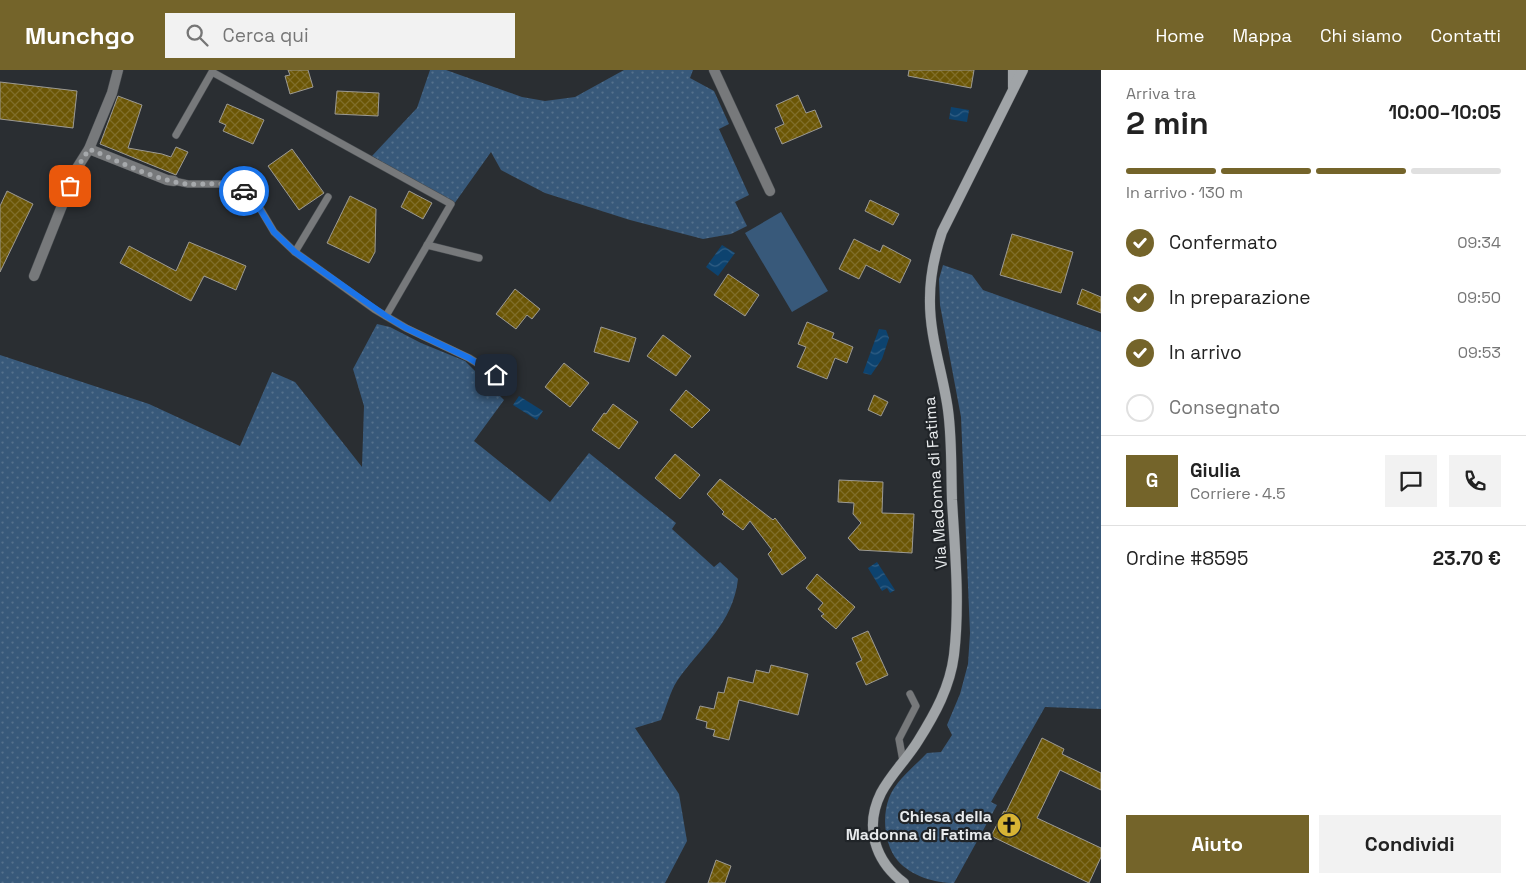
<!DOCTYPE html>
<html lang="it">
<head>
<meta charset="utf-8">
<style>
  body { margin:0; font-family:"Space Grotesk",sans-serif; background:#f2f2f2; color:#222; height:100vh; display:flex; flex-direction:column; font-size:19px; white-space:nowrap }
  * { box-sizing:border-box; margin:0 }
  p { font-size:16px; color:#767676 }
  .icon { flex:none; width:28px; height:28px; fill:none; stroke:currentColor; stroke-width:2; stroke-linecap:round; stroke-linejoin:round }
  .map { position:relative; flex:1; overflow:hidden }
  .drawer { display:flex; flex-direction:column; background:#fff; width:425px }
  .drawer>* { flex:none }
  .pin { position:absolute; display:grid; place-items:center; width:42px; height:42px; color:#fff; margin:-21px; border-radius:10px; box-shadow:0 2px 8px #0006 }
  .courier { position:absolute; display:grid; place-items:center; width:50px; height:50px; margin:-25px; border:4px solid #1a73e8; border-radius:50%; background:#fff; color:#222; box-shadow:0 1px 6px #0007 }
  .headline em { font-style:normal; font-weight:800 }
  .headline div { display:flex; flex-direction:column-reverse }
  .headline { display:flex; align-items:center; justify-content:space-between; height:85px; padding:0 25px }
  h1 { font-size:32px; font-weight:800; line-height:38px }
  .bar { display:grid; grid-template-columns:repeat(4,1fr); gap:8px 5px; align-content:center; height:60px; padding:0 25px }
  .bar i { height:6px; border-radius:4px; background:#e0e0e0 }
  .bar .on { background:#74642a }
  .bar p { grid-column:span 4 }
  .line { display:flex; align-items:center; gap:12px; padding:0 25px; border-top:1px solid #e0e0e0 }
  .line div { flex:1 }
  .round { display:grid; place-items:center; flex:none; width:52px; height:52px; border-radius:0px; background:#f2f2f2 }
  ol { padding:0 25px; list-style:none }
  li { display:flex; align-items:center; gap:15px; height:55px }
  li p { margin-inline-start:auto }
  li .icon { padding:5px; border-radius:50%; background:#74642a; color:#fff; stroke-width:4 }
  li:last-child { color:#767676 }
  li i { width:28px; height:28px; border:2px solid #e0e0e0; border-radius:50% }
  .cta { display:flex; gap:10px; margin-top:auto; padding:10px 25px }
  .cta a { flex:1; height:58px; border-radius:0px; background:#74642a; color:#fff; font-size:20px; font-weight:800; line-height:58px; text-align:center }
  .cta a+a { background:#f2f2f2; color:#222 }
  header { display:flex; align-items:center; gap:30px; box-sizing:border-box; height:70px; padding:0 25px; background:#74642a; color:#fff }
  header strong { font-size:24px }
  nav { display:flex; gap:28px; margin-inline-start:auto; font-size:18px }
  .search { width:350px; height:45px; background:#f2f2f2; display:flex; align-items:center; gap:12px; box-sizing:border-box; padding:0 18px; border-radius:0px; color:#767676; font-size:19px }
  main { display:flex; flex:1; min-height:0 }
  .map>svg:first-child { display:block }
  .grass { fill:url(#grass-dots) }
  .garden { fill:#38597a }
  .water { fill:url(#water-waves) }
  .building { fill:url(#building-cross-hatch); stroke:#9c9a94 }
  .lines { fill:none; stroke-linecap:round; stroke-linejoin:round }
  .lane-casing { stroke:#484c50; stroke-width:8 }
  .street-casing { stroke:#484c50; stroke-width:11 }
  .secondary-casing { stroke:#484c50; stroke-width:11 }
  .lane { stroke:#77797b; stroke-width:7 }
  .street { stroke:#77797b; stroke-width:10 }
  .secondary { stroke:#a0a4a7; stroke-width:10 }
  .done { stroke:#a6a9ac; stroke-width:5; stroke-dasharray:0 9 }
  .route { stroke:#1a73e8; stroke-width:6 }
  .labels { text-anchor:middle; stroke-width:4.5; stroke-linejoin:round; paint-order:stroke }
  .street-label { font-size:16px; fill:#e8ebed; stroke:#202428 }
  .poi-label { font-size:16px; font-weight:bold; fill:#e8ebed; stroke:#202428; text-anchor:end }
</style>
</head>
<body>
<header>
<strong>Munchgo</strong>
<div class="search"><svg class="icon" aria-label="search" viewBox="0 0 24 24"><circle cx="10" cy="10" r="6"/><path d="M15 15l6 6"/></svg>Cerca qui</div>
<nav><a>Home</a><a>Mappa</a><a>Chi siamo</a><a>Contatti</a></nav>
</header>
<main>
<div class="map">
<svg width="1101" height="813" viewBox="0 0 1101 813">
  <defs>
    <pattern id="grass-dots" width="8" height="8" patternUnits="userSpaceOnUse" patternTransform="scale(1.25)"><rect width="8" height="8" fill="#38597a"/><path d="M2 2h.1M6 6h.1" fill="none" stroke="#55718d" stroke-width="1.8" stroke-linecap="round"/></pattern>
    <pattern id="water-waves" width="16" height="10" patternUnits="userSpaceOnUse" patternTransform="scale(1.25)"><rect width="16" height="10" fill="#0d436f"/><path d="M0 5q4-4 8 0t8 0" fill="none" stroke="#305e84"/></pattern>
    <pattern id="building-cross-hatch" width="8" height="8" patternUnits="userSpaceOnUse" patternTransform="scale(1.25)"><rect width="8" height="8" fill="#6b5605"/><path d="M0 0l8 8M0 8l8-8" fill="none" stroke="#806e2a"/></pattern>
  </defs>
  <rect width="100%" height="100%" fill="#2a2e32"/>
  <g class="grass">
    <polygon points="430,0 446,0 522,27 545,31 575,27 624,0 693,0 690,8 714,21 729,54 719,59 749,125 735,132 747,156 731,164 703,169 630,150 545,123 501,100 491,82 454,134 372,86 417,38"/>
    <path d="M943,195L972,205L983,220L1101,262V639L1045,637L991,732L997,735L954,813C935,813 911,806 898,791C884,775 882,746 889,728C896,710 914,697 927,683L941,682L952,665L947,655L960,624L968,594L970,563L961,347L940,235L939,209Z"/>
    <path d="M377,254L390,257L421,273L465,291L504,330L474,371L550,432L589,383L676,453L672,459L714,497L720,492L738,509C733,554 701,576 677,611C670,622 666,638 661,650L635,658L679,724L687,771L665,813H0V285L149,334L240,376L272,302L295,312L362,397L364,336L353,299Z"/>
  </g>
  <polygon class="garden" points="781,142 828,221 792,242 745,163"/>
  <g class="water">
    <polygon points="951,37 969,40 967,52 949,49"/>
    <polygon points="722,175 735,183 718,206 706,197"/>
    <polygon points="879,259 886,260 889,268 882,289 871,305 863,303"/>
    <polygon points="519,326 543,341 537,350 513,335"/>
    <polygon points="877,492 895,520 890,523 887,518 882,521 868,498"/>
  </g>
  <g class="building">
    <polygon points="288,0 308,0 313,17 290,24 285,6 290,5"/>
    <polygon points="909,0 974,0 971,18 908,6"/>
    <polygon points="0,12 77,21 73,58 0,49"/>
    <polygon points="337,21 379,23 378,46 335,44"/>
    <polygon points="798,25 806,43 815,40 822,57 782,74 775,58 784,54 776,35"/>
    <polygon points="118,26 142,35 128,78 162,84 171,87 176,77 188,82 176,105 100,74"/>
    <polygon points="227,34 264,50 253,74 223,61 226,55 219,52"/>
    <polygon points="292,79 324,123 299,140 268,96"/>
    <polygon points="7,121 33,134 0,202 0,136"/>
    <polygon points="409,121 432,133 423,149 401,137"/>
    <polygon points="350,126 376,139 375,182 369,193 327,173"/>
    <polygon points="870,130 899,144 893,155 865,141"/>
    <polygon points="1012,164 1073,182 1061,223 1000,205"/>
    <polygon points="854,169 880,182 883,175 911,190 900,213 866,195 859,209 839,199"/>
    <polygon points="189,172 246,196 236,220 204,206 191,231 120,193 129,176 176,201"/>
    <polygon points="728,204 759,225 745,246 714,225"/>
    <polygon points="515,219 540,239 532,249 527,245 516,259 496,244"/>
    <polygon points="1082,219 1101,227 1101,243 1077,234"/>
    <polygon points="807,252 834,263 832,268 853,277 847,293 835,288 827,309 797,297 806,277 798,274"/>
    <polygon points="601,257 636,268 629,292 594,282"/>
    <polygon points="663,265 691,286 676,306 647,286"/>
    <polygon points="564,293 589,313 570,337 545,317"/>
    <polygon points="686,320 710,340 692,358 670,340"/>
    <polygon points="874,325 888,332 881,346 868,340"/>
    <polygon points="613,334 638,352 619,379 592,360 604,343 606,344"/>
    <polygon points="675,384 700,405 680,429 655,408"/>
    <polygon points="720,409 773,450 775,448 806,488 782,505 768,484 772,480 750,451 743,460 722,444 724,442 707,424"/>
    <polygon points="839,410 883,412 882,443 914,444 912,483 859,480 848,468 861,453 853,444 854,433 838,432"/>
    <polygon points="817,504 855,537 836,559 821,546 824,544 818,539 823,533 806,518"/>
    <polygon points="868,561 888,605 866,615 856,593 862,590 852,568"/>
    <polygon points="771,595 808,604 798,645 739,630 729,670 713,666 715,660 706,658 707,652 696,649 700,636 714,639 718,622 724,623 728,607 753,613 756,600 769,603"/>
    <polygon points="1042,668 1064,679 1062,684 1101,703 1101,720 1060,700 1037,748 1101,778 1101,787 1089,813 991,766 1004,741 1006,742"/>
    <polygon points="716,790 731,796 725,813 708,813"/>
  </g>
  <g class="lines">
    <defs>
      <g id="lane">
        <polyline points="176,65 212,2 451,134 386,246"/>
        <polyline points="174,111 188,114 227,114 242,119 251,127 258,135 274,162 295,182 374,239 406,258 469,288 496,305"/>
        <polyline points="427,175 479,188"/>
        <polyline points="295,182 328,127"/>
        <polyline points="903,691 899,669 916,636 910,624"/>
      </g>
      <g id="street">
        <polyline points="714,0 770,121"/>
        <polyline points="89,79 167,110 174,111"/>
        <polyline points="34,206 77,98 89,79 112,23 118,0"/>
      </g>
      <g id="secondary">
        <polyline points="1013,0 1013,17"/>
        <path d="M904,813C875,791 864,757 881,723C891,704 907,689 918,671C935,644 950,617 954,585C960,533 955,482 952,430C951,400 952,369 948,340C943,303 929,266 930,228C930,205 935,183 942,162L1023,0"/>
      </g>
    </defs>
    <use href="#lane" class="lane-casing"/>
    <use href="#street" class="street-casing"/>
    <use href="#secondary" class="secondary-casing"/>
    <use href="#lane" class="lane"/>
    <use href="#street" class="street"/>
    <use href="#secondary" class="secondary"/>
  </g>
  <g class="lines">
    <path class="done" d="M70,116L77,98L89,79C119,91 156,111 188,114C206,115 228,110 244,121"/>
    <polyline class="route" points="244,121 258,136 274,162 295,182 386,246 406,258 469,288 496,305"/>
  </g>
  <defs>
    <symbol id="church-disc" viewBox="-11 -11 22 22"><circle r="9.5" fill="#d8b434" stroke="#202428"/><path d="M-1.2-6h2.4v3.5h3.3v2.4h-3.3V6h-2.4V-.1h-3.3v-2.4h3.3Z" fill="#111"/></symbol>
  </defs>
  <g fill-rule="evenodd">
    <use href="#church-disc" x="995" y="741" width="28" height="28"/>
  </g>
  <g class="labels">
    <g class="street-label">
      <text transform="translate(935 413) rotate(-94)" y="6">Via Madonna di Fatima</text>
    </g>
    <g class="poi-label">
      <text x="992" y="752">Chiesa della<tspan x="992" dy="18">Madonna di Fatima</tspan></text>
    </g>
  </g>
</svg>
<div class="pin" style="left:70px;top:116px;background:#ea580c"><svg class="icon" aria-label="bag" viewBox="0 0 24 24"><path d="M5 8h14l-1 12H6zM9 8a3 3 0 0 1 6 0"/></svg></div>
<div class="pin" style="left:496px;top:305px;background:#1f2937"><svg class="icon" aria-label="home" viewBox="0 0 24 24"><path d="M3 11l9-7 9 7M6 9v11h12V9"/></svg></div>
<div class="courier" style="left:244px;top:121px"><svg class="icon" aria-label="car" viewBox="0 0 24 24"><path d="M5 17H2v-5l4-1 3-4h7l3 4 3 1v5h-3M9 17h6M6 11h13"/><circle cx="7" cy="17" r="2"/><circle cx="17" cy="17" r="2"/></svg></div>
</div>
<section class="drawer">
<div class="headline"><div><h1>2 min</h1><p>Arriva tra</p></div><em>10:00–10:05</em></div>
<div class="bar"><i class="on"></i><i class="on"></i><i class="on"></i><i></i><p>In arrivo · 130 m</p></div>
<ol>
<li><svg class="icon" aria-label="check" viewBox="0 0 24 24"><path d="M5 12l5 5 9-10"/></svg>Confermato<p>09:34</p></li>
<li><svg class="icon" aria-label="check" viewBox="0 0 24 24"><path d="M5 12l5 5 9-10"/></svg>In preparazione<p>09:50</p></li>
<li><svg class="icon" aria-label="check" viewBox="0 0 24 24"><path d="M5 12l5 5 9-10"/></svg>In arrivo<p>09:53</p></li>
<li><i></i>Consegnato</li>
</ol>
<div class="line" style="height:90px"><b class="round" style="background:#74642a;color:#fff">G</b><div><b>Giulia</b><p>Corriere · 4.5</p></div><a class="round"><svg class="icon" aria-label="chat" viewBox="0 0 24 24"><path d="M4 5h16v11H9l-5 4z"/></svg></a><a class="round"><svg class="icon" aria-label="phone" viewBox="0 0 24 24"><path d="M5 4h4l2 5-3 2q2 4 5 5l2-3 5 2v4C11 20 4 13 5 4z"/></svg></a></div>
<div class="line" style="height:65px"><div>Ordine #8595</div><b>23.70 €</b></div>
<div class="cta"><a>Aiuto</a><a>Condividi</a></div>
</section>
</main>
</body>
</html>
